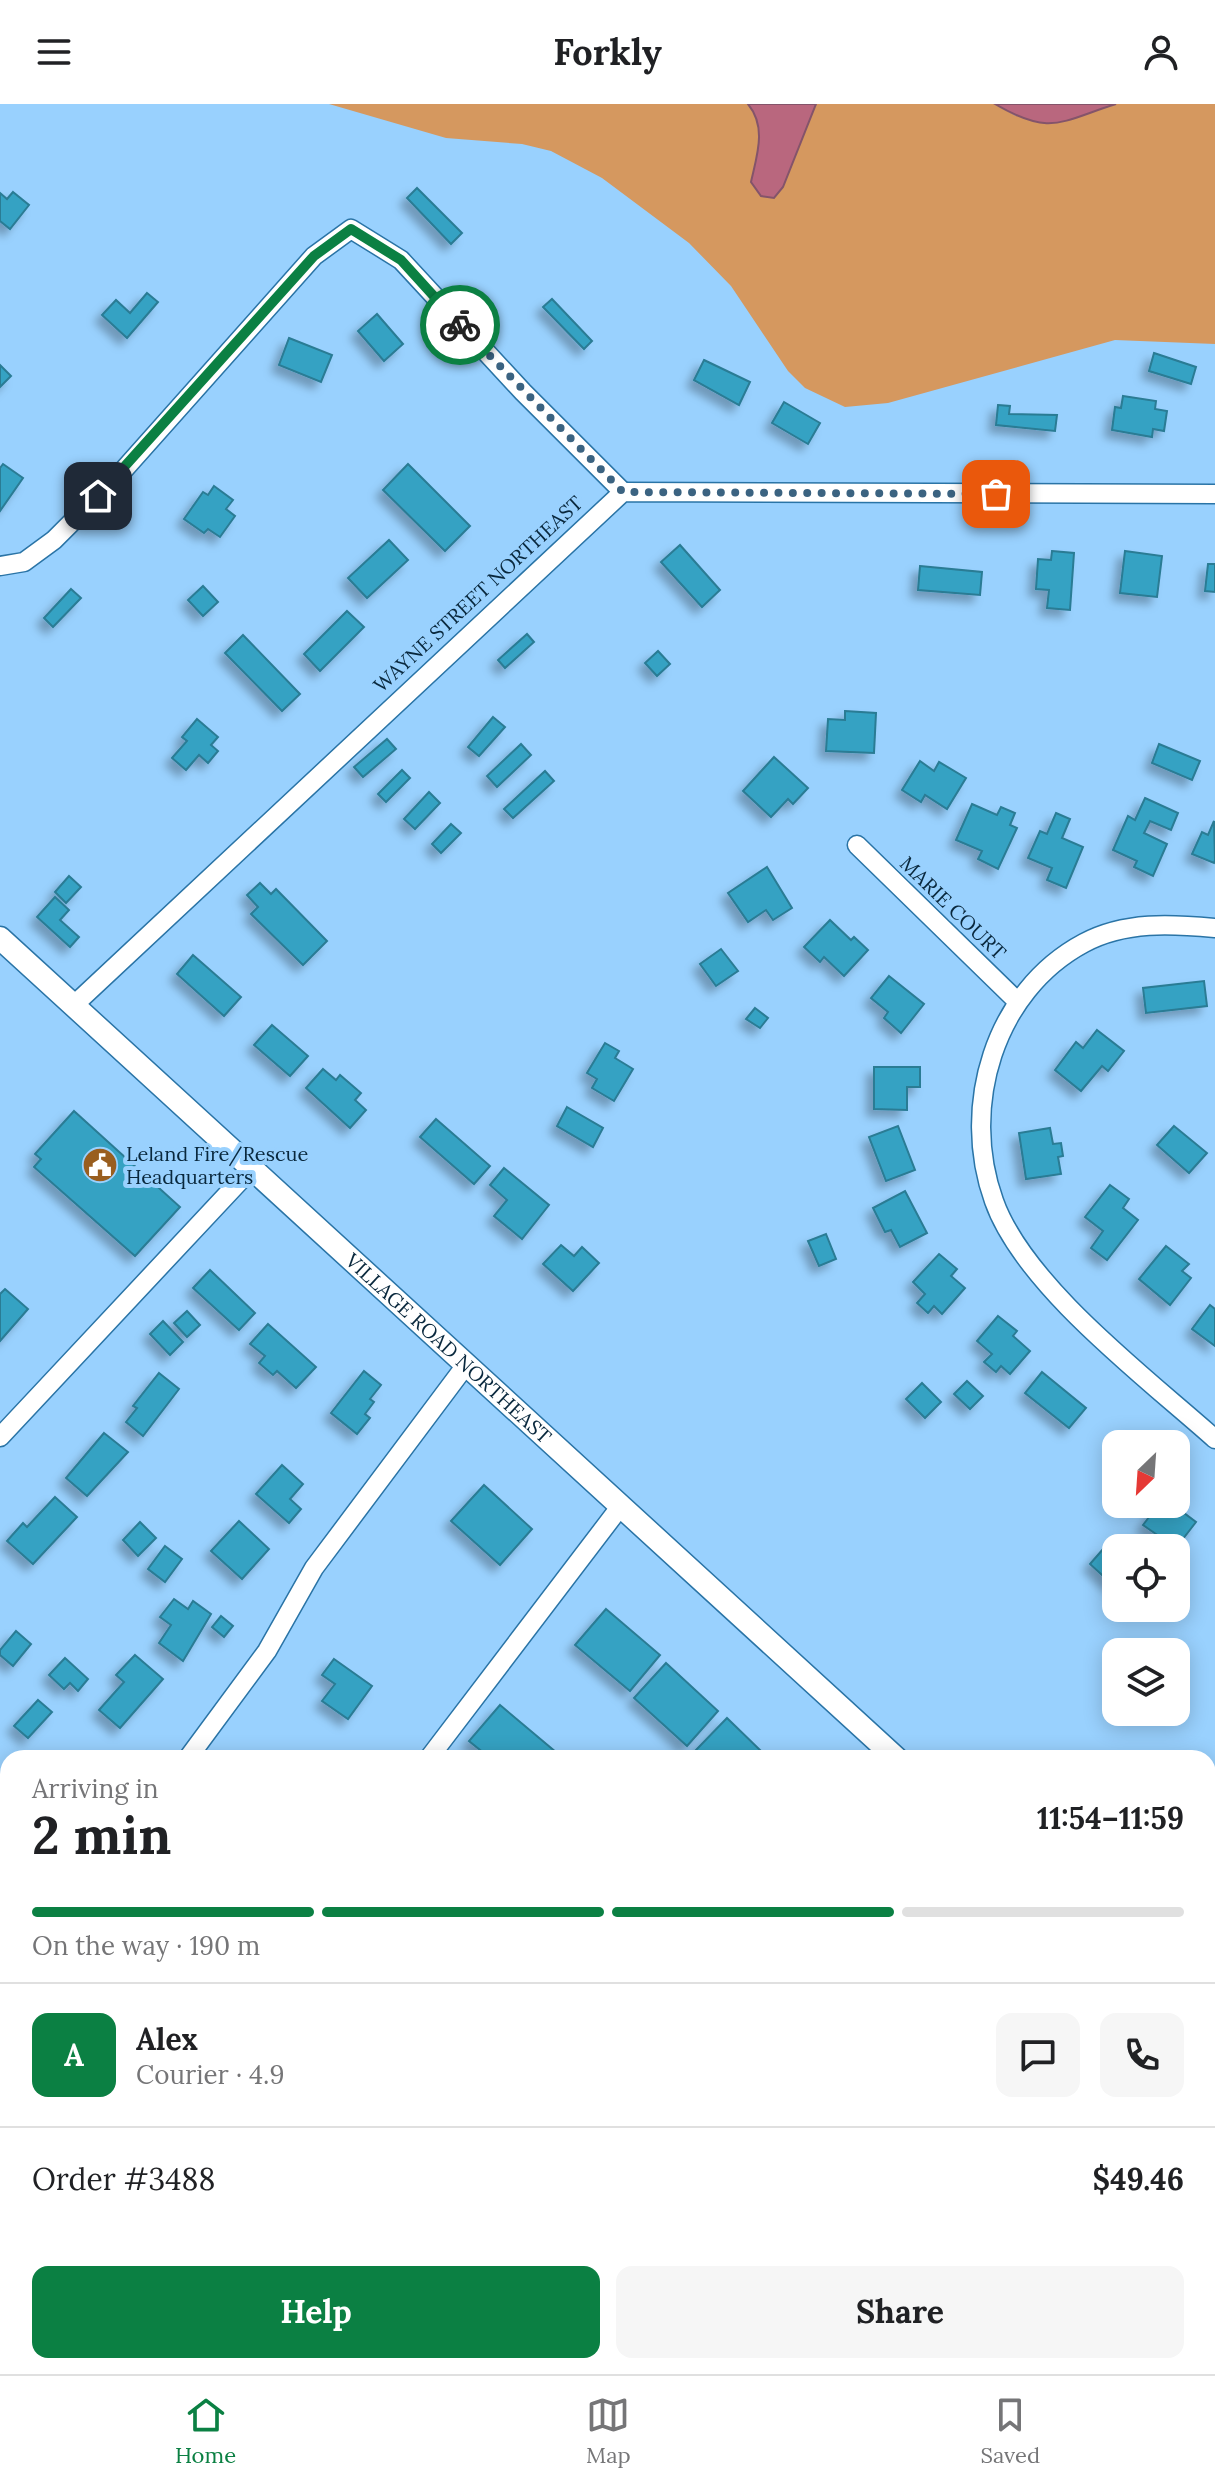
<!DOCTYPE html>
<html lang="en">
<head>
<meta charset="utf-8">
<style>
  body { margin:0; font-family:Lora,serif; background:#f6f6f6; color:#202124; height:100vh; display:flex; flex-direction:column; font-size:30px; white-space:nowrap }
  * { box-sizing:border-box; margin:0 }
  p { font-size:26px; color:#757577 }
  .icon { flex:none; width:44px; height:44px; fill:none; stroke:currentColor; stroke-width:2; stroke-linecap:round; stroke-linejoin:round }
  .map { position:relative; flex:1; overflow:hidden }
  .side { position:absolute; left:0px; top:1646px; width:1216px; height:624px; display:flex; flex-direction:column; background:#fff; border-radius:24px 24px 0 0; box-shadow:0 4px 20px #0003 }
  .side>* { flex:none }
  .needle { width:52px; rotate:205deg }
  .tools { position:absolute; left:1102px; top:1326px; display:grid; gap:16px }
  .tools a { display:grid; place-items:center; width:88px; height:88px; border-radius:16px; background:#fff; box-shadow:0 4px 20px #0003; font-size:40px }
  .pin { position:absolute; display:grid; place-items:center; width:68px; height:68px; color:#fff; margin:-34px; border-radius:16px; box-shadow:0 4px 12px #0006 }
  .courier { position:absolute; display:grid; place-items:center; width:80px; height:80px; margin:-40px; border:6px solid #0b8043; border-radius:50%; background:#fff; color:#222; box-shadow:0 2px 10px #0007 }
  .headline em { font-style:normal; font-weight:700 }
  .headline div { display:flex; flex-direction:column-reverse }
  .headline { display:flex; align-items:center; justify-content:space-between; height:136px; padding:0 32px }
  h1 { font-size:52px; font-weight:700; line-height:60px }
  .bar { display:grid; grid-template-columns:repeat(4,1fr); gap:12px 8px; align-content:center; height:96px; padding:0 32px }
  .bar i { height:10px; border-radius:6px; background:#e0e0e0 }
  .bar .current { background:#0b8043 }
  .bar p { grid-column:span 4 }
  .line { display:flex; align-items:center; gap:20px; padding:0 32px; border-top:2px solid #e0e0e0 }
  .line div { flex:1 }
  .round { display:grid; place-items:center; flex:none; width:84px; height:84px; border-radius:16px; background:#f6f6f6 }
  .action { display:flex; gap:16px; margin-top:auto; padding:16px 32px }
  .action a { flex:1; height:92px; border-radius:16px; background:#0b8043; color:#fff; font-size:32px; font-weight:700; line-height:92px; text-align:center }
  .action a+a { background:#f6f6f6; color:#202124 }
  header { display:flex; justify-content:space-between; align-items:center; height:104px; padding:0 32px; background:#fff; font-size:36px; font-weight:700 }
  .menu { display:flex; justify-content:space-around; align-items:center; height:112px; border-top:2px solid #e0e0e0; background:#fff; font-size:22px; color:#757577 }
  .menu a { display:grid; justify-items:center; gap:4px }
  .menu .current { color:#0b8043 }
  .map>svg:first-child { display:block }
  .green { fill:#d5985f }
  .water { fill:#b9677e; stroke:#84546a; stroke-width:2 }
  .building { fill:#35a2c3; stroke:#2a7b94; stroke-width:2; filter:url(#shadow) }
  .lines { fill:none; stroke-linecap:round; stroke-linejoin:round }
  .minor-casing { stroke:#2a74a6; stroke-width:21 }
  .major-casing { stroke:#2a74a6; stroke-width:25 }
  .minor { stroke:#fff; stroke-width:18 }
  .major { stroke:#fff; stroke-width:22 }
  .done { stroke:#3b6381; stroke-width:8; stroke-dasharray:0 14.4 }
  .route { stroke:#0b8043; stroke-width:10 }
  .labels { text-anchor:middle; stroke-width:8; stroke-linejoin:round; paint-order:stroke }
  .street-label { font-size:20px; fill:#09283d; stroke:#99d1fe }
  .poi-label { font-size:20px; fill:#09283d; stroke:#99d1fe; text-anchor:start }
</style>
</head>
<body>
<header><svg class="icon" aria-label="menu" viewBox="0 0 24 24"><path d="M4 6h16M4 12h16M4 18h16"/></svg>Forkly<svg class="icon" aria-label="person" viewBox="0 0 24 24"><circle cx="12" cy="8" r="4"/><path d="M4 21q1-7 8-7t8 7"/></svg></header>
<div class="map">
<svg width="1215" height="2270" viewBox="0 0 1215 2270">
  <defs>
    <filter id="shadow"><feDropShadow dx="-7" dy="7" stdDeviation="4" flood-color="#0004"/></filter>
  </defs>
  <rect width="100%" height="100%" fill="#99d1fe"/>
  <path class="green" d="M329,0H748C767,23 757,51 751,78L783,83L816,0H995L1016,12L1116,0H1215V240L1115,236L888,299L845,303L805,284L788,267L731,182L689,139L602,74L551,47L522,40L446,34Z"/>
  <g class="water">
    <path d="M748,0H816L783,83L774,94L761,92L751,78C757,51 767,23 748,0Z"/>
    <path d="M995,0H1116C1061,17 1051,33 995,0Z"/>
  </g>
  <g class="building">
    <polygon points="417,84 462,129 451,140 407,94"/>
    <polygon points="13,88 29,101 10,125 0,117 0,89 7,95"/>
    <polygon points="147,189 158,198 127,234 102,211 116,196 130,209"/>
    <polygon points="552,195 592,237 584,245 543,203"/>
    <polygon points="377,210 403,240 384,257 358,227"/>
    <polygon points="289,234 332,251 321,278 279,261"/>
    <polygon points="1154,249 1196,263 1191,280 1149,267"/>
    <polygon points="704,256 750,278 739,301 694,276"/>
    <polygon points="0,261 11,272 0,283"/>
    <polygon points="1123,292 1156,297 1155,305 1167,307 1164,327 1153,325 1152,333 1112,326 1115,303 1121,304"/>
    <polygon points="784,298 820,319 808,340 772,319"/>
    <polygon points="998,301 1010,302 1009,310 1057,311 1055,327 996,321"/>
    <polygon points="3,360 23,374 0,407 0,364"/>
    <polygon points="408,360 470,422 445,447 383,386"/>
    <polygon points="214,382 233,396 226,405 235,412 220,433 208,425 204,429 184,415 203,388 208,391"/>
    <polygon points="389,436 408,456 367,494 348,474"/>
    <polygon points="680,441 720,486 702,503 661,458"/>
    <polygon points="1052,447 1074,449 1070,506 1047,504 1049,486 1036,485 1038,455 1051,456"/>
    <polygon points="1125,447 1162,452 1157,493 1120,489"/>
    <polygon points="1208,460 1215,460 1215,488 1205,487"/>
    <polygon points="920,462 982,468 980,491 918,486"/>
    <polygon points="203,482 218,498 203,512 188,496"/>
    <polygon points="71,485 81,494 53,523 44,514"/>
    <polygon points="347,507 364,523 320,567 304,550"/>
    <polygon points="527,530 534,538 505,564 498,556"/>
    <polygon points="243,531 300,590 282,607 225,549"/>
    <polygon points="658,547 670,560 657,572 645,559"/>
    <polygon points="845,607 876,609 874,649 826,647 828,615 845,616"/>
    <polygon points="493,613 505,623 479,652 468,643"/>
    <polygon points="197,615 218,633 211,641 218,647 208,659 199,651 186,666 172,654 187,637 182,633"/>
    <polygon points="387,635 396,645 363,673 354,663"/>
    <polygon points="521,640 531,651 497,683 487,672"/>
    <polygon points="1159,640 1200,657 1192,676 1152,659"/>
    <polygon points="774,653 808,684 793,700 788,695 771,713 743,687"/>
    <polygon points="920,657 934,667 939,658 966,674 947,705 925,691 921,698 902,686"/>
    <polygon points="402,666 410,674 386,698 378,690"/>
    <polygon points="545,667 554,677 513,714 504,705"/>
    <polygon points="429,688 440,699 415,725 404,715"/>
    <polygon points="1145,694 1178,709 1171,726 1150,717 1144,729 1167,740 1153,772 1134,763 1137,757 1113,746 1128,712 1135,716"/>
    <polygon points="972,700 997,711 1001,703 1015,709 1010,721 1017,724 998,765 978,755 982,747 956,736"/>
    <polygon points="1056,709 1070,715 1062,734 1083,743 1066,784 1047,776 1052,764 1028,754 1040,727 1047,730"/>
    <polygon points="1214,717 1215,756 1214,759 1192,750 1202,728 1208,731"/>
    <polygon points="451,720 461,729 441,749 432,740"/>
    <polygon points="767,763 792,804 773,816 766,806 748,818 728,789"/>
    <polygon points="69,772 81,783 66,799 55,788"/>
    <polygon points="260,779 271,790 276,785 327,837 303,861 251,810 258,803 247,791"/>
    <polygon points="55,793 69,806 60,816 79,833 70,843 37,813"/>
    <polygon points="830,816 851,836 854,833 868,846 844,872 824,853 820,858 804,843"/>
    <polygon points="721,845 738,867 716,882 700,860"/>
    <polygon points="193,851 241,893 224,912 177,870"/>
    <polygon points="889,872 924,900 901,929 884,914 888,908 871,894"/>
    <polygon points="1204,877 1207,902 1146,909 1143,884"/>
    <polygon points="755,904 768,914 760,924 746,915"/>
    <polygon points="272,921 308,952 290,972 254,941"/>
    <polygon points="1097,926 1124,947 1108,967 1102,962 1081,987 1055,966 1076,938 1083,944"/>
    <polygon points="605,939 619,947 615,954 633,965 614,997 592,984 597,975 587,969"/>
    <polygon points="874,963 920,963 920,983 907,983 907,1006 874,1005"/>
    <polygon points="323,965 336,976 340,971 361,989 355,996 366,1006 350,1024 306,984"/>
    <polygon points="567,1003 603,1024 593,1043 557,1022"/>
    <polygon points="74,1007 180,1103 135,1152 34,1063 41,1055 35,1050"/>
    <polygon points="436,1015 490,1062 474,1080 420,1033"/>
    <polygon points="898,1022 915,1066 886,1077 869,1033"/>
    <polygon points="1174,1022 1207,1049 1189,1069 1157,1041"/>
    <polygon points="1050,1024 1053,1040 1061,1039 1063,1052 1058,1053 1061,1070 1026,1075 1019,1029"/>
    <polygon points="504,1064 549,1101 522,1135 494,1112 507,1096 490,1081"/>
    <polygon points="1110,1081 1129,1095 1123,1104 1138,1116 1107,1156 1091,1144 1103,1127 1085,1113"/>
    <polygon points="905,1087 927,1129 900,1143 891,1126 885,1128 873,1104"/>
    <polygon points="826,1130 836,1155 819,1162 808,1137"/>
    <polygon points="561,1141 574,1152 582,1143 599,1159 573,1187 543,1160"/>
    <polygon points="1166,1142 1189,1160 1182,1167 1191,1174 1170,1201 1139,1175"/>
    <polygon points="939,1150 957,1165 951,1172 965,1184 942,1210 934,1202 928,1209 917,1199 925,1190 913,1178"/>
    <polygon points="210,1166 255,1209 239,1226 193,1184"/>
    <polygon points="5,1185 28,1205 0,1237 0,1190"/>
    <polygon points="1210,1201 1215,1205 1215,1242 1192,1225"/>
    <polygon points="187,1207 200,1221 187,1233 174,1219"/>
    <polygon points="998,1212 1017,1227 1013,1232 1030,1247 1010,1270 1001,1262 996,1268 984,1258 992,1250 977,1237"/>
    <polygon points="163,1217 183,1238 170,1251 150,1230"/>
    <polygon points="268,1220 316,1263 296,1284 277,1267 273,1271 259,1259 265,1252 250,1240"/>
    <polygon points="364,1267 381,1281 370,1295 374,1298 365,1310 370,1314 357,1330 331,1309"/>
    <polygon points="1042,1268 1086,1304 1069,1324 1025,1289"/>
    <polygon points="159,1269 179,1285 143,1332 126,1318 137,1304 133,1302"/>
    <polygon points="967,1277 983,1292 970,1305 954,1290"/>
    <polygon points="922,1279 941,1298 925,1314 906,1295"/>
    <polygon points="104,1329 128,1348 87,1392 66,1374"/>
    <polygon points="282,1361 303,1380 290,1395 301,1405 289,1419 256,1390"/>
    <polygon points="484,1381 532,1425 500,1461 451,1417"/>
    <polygon points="55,1393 77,1413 33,1460 7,1437 23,1419 27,1423"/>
    <polygon points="1159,1400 1172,1400 1196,1418 1176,1444 1143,1421"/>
    <polygon points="239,1417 269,1445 242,1475 211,1447"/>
    <polygon points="140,1418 156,1434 138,1452 123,1436"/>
    <polygon points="165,1442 182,1455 165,1478 148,1465"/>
    <polygon points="1104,1444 1116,1454 1114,1482 1090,1460"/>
    <polygon points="174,1495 188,1505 193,1497 211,1510 183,1557 159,1539 171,1521 160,1513"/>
    <polygon points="606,1505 660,1551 630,1587 575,1541"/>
    <polygon points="221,1512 233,1522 224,1533 212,1523"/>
    <polygon points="16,1527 31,1540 13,1562 0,1551 0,1546"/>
    <polygon points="135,1551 163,1575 120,1624 99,1606 124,1578 116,1571"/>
    <polygon points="65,1554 88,1575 78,1587 70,1579 64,1585 49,1571"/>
    <polygon points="334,1555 372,1582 348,1615 322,1597 335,1580 322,1571"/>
    <polygon points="666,1559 718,1607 687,1642 634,1594"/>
    <polygon points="38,1596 52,1608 28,1634 14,1622"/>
    <polygon points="500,1601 563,1654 490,1654 469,1637"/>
    <polygon points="727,1614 761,1647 754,1654 700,1654 694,1648"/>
    <polygon points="0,1994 8,2001 8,2014 2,2021 8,2029 0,2038"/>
    <polygon points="0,2209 8,2215 8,2241 0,2236"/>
    <polygon points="952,2262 990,2262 984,2270 975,2265 972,2270 963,2270"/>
  </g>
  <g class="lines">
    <defs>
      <g id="minor">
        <polyline points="0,462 24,458 54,436 120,370 314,152 351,125 401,156 523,288 623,388"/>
        <polyline points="857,741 1018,898"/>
        <path d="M1215,824C1172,820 1125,817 1084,839C994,887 960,1003 994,1097C1024,1182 1148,1275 1215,1335"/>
        <polyline points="74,901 623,388 1215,390"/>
        <polyline points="0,1333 252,1064"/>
        <polyline points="188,1654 267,1547 314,1464 466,1261"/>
        <polyline points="429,1654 620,1403"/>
        <polyline points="1208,1733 1215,1725"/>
        <polyline points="0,1864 8,1855"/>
        <polyline points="272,2270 272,2262"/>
        <polyline points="320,2270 326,2262"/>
        <polyline points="864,2270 871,2262"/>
      </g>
      <g id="major">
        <path id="s1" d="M0,834L896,1654"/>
        <polyline points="1208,1938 1215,1944"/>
      </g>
    </defs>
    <use href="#minor" class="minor-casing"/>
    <use href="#major" class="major-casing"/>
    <use href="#minor" class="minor"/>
    <use href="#major" class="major"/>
  </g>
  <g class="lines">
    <polyline class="done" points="460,221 623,388 996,390"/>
    <polyline class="route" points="98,392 314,152 351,125 401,156 460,221"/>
  </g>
  <defs>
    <symbol id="civic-disc" viewBox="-11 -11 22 22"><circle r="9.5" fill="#995e1f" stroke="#99d1fe"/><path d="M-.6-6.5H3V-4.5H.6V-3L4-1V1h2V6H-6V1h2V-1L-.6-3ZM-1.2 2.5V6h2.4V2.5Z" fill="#fff"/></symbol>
  </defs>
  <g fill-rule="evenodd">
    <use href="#civic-disc" x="80" y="1041" width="40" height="40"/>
  </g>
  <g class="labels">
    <g class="street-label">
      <text transform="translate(478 490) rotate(-43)" y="7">WAYNE STREET NORTHEAST</text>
      <text transform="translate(953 804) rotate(44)" y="7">MARIE COURT</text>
      <text dy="7" stroke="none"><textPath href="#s1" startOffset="608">VILLAGE ROAD NORTHEAST</textPath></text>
    </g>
    <g class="poi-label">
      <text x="126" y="1057">Leland Fire/Rescue<tspan x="126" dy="23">Headquarters</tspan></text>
    </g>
  </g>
</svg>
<div class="tools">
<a><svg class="needle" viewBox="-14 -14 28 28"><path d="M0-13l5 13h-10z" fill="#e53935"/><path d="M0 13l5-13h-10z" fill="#757577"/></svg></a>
<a><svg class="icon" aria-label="locate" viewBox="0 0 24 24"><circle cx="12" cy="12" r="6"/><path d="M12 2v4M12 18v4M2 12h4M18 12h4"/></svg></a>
<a><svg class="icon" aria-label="layers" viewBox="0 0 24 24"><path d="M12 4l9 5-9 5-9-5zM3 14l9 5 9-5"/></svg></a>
</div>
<div class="pin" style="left:996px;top:390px;background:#ea580c"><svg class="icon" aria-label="bag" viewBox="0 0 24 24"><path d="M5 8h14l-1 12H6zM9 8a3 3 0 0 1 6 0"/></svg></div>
<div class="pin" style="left:98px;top:392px;background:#1f2937"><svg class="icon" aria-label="home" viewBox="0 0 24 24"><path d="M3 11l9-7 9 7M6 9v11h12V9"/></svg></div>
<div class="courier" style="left:460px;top:221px"><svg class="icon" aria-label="bike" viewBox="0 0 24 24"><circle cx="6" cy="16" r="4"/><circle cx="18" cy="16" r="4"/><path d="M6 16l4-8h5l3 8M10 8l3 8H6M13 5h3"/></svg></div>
<section class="side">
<div class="headline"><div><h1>2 min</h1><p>Arriving in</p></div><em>11:54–11:59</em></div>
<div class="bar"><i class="current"></i><i class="current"></i><i class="current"></i><i></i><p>On the way · 190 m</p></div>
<div class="line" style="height:144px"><b class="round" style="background:#0b8043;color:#fff">A</b><div><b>Alex</b><p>Courier · 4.9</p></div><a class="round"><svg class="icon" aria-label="chat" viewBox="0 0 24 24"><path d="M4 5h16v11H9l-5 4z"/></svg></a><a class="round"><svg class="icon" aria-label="phone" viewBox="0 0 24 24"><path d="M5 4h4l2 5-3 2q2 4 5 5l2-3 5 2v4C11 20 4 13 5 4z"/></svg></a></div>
<div class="line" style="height:104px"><div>Order #3488</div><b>$49.46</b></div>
<div class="action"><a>Help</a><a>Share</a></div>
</section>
</div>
<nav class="menu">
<a class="current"><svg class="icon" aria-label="home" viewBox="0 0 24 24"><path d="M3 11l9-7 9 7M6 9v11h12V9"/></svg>Home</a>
<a><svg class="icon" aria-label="map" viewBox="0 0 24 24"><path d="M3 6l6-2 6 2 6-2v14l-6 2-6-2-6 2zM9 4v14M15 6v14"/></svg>Map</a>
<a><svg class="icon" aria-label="saved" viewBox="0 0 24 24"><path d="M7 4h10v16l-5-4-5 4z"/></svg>Saved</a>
</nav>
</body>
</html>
